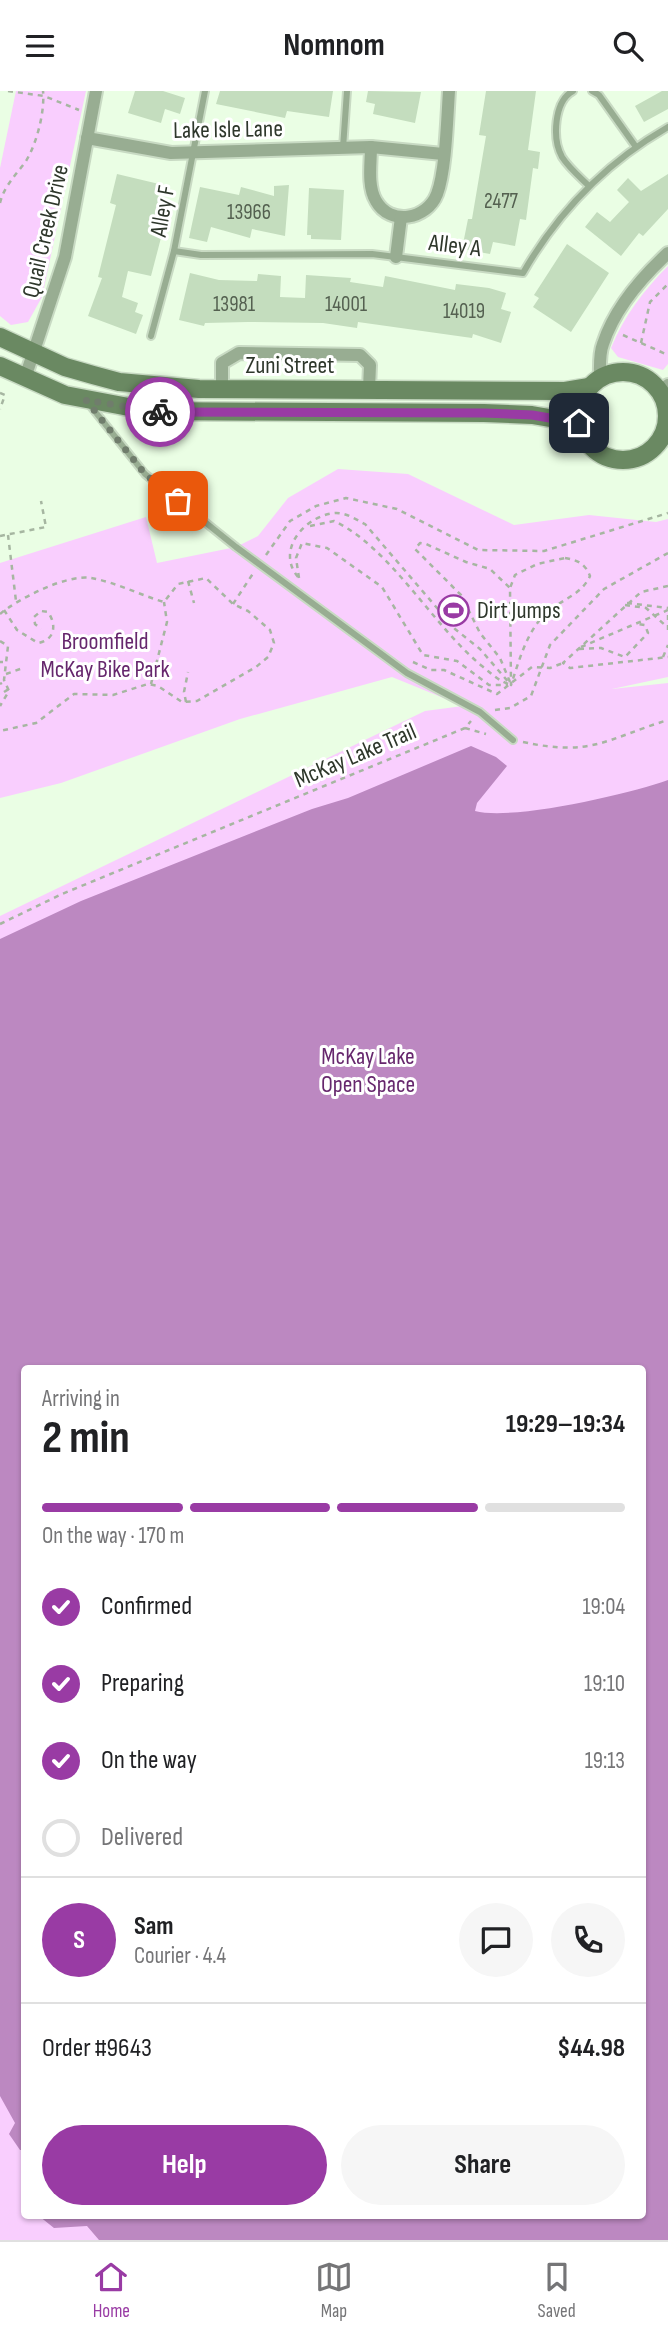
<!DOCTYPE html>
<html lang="en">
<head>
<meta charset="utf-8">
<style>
  body { margin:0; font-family:"Sofia Sans Condensed",sans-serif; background:#f6f6f6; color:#202124; height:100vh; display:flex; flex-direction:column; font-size:26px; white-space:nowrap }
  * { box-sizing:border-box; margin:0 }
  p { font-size:23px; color:#757577 }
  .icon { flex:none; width:38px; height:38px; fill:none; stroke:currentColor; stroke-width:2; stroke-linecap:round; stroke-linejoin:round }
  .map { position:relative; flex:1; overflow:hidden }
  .panel { position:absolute; left:21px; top:1274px; width:625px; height:854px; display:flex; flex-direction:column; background:#fff; border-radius:7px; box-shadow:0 2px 5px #0004 }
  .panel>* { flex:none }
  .pin { position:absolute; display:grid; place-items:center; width:60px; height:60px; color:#fff; margin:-30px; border-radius:14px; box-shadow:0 4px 10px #0006 }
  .courier { position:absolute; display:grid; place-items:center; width:70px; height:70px; margin:-35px; border:5px solid #993ba4; border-radius:50%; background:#fff; color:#222; box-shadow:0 2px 9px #0007 }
  .overview em { font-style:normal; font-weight:700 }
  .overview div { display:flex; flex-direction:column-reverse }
  .overview { display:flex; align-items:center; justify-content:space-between; height:119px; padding:0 21px }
  h1 { font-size:46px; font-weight:700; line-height:52px }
  .bar { display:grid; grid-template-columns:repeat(4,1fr); gap:10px 7px; align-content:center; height:84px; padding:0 21px }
  .bar i { height:9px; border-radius:5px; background:#e0e0e0 }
  .bar .current { background:#993ba4 }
  .bar p { grid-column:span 4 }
  .line { display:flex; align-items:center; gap:18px; padding:0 21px; border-top:2px solid #e0e0e0 }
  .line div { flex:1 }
  .round { display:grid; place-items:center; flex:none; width:74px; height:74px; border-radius:37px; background:#f6f6f6 }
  ol { padding:0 21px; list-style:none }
  li { display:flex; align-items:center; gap:21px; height:77px }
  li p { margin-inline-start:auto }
  li .icon { padding:7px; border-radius:50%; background:#993ba4; color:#fff; stroke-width:4 }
  li:last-child { color:#757577 }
  li i { width:38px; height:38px; border:4px solid #e0e0e0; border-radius:50% }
  .primary-button { display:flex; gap:14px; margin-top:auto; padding:14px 21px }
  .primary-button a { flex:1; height:80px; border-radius:42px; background:#993ba4; color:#fff; font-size:28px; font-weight:700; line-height:80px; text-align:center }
  .primary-button a+a { background:#f6f6f6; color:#202124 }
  header { display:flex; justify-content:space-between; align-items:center; height:91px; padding:0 21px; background:#fff; font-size:32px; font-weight:700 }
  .tabs { display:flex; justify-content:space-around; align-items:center; height:98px; border-top:2px solid #e0e0e0; background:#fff; font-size:19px; color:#757577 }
  .tabs a { display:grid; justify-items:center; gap:4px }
  .tabs .current { color:#993ba4 }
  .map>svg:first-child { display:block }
  .green { fill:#f9cefe; fill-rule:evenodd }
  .water { fill:#bc88c1 }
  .building { fill:#c4ddbe }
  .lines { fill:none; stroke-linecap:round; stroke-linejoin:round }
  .lane-casing { stroke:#c8dac3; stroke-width:10 }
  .street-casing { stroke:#c8dac3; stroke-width:16 }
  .secondary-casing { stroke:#c8dac3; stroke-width:21 }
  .path { stroke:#a6b6a1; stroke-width:2.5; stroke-dasharray:5 5; stroke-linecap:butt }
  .lane { stroke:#98ad92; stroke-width:6 }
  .street { stroke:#98ad92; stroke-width:12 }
  .secondary { stroke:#6a8962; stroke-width:18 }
  .done { stroke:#707d6c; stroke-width:7; stroke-dasharray:0 12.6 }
  .route { stroke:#993ba4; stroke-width:9 }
  .labels { text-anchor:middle; stroke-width:6; stroke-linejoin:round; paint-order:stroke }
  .number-label { font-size:21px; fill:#546050 }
  .street-label { font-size:24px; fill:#2e372b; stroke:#fff }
  .poi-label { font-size:24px; fill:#2e372b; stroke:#fff; text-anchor:start }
  .park-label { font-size:24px; fill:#66276d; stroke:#fff }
</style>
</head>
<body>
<header><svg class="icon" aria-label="menu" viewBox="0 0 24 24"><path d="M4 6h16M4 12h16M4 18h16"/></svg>Nomnom<svg class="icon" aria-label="search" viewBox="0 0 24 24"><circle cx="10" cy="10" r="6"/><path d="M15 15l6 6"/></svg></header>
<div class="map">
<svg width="668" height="2149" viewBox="0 0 668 2149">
  <rect width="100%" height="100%" fill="#eafee4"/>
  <g class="green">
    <polygon points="16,0 86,0 42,206 28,231 11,234 0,225 0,77"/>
    <path d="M668,175V273L663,279L618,266L611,257C624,225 644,199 668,175Z"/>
    <path d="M338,378L408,383L514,434L589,424L656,431L668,428V586L612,598L668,592V2149H0V825L425,620L463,615L392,586L240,628L61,692L0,707V472L146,426L157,472L236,456L258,445L288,407ZM24,1278H642V2124H24Z"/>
  </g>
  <path class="water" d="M471,655L496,666L507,675L477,712L475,720C513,730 629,703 668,689V2149H99L87,2135L54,2137L39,2125L642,2124V1278H24V2059H20L9,2043L15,2032L0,2005V848L81,810L312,718L348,707Z"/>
  <g class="building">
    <polygon points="135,0 163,0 185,7 180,23 165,18 161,32 128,22"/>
    <polygon points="220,0 333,0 329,26 287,20 285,27 216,13"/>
    <polygon points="368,0 421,1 415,32 373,23 375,13 366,11"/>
    <polygon points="486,0 536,0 528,59 540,61 538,78 533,77 526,129 520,128 515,155 493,151 490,163 462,158 468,128 472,128 486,45 479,44"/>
    <polygon points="662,0 668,0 668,18 644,31 635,15"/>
    <polygon points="117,83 159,93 156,104 166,107 158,142 162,143 151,185 128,180 122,206 138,212 135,221 143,224 136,243 88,225 102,187 98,186 116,114 110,112"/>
    <polygon points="668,83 668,118 643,145 639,142 621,165 585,136 597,121 610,131 629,111 617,99 628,87 641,100"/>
    <polygon points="289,94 285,145 252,138 250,147 211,136 207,151 189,147 200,96 239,104 241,96 274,105 274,95"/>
    <polygon points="309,97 344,99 341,149 311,148 311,144 307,144"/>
    <polygon points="567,153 609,182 571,241 533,216 539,207 534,204"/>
    <polygon points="190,182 219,189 257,190 258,183 281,185 280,206 305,207 306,184 351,187 350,191 383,196 385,185 455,199 456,193 489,197 506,202 501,218 511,221 501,252 473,243 472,247 358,231 357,237 323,232 248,231 205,232 204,235 179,229"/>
  </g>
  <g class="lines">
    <defs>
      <g id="lane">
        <path d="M573,0C554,10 552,48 562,66C569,77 580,86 589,95"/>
        <polyline points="592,0 599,4 636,56"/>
        <polyline points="343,57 347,0"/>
        <path d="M174,160L201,164L372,163L523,182C558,121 607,71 668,36"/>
        <polyline points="151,245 174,160 205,0"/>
        <polyline points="89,313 145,383 236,456 407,582 480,621 513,649"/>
      </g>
      <g id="street">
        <polyline points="87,47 171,62 371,56 443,63"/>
        <path d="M371,56C371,72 367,95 376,110C390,135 427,129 437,103C446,79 447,28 449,0"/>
        <polyline points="396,166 401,126"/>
        <path d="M600,286C600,276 599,263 603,253C614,219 642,186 668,162"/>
        <polyline points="25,287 65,166 96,0"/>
        <polyline points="222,299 222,272 239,262 360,264 370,274 369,298"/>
        <polyline points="660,300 668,294"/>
      </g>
      <g id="secondary">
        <polyline points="0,246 65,276 93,284 119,291 199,298 565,300 589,296"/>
        <polyline points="0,275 65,304 150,320 484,322 532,324 579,332"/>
        <circle cx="623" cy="325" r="44"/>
      </g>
    </defs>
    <use href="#lane" class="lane-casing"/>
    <use href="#street" class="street-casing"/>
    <use href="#secondary" class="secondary-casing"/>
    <g class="path">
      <polyline points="8,0 44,5 79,19"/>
      <path d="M0,112C4,95 16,84 26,70C37,52 45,20 43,0"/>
      <polyline points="623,244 668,264"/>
      <polyline points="641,252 650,211 668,193"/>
      <polyline points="0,302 5,304 0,318"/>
      <path d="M310,435L334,430C391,457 432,534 482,575C492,583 496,588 508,593"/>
      <polyline points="8,444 16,510"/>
      <polyline points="0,445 46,436 41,410"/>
      <polyline points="266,464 290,430 316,415 346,407 397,418 478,459 544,460 668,422"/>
      <path d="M565,467C577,469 585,472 590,485C581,505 559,509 544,524C526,543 519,570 511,594L510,497L515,484L537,473Z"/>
      <path d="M298,486C276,460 303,426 334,422C345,421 355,428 365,433L455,538L480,558L511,594"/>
      <polyline points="299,487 296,467 302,452 327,457 382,496 423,564 457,570 489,594 508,594"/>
      <polyline points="188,490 194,512"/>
      <polyline points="668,495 641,501 563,572 570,577 668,566"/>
      <polyline points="627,512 668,517"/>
      <polyline points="233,513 254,481"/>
      <polyline points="625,514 646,517 666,535"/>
      <path d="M4,519L17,539L38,552C55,549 57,534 48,521L41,520L34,526L35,533L41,538"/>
      <path d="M0,523C18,508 66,483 91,487C115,491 140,504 164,511L178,493L206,487L233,513L248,520L270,539L274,552L268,566L256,576L197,610L182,611L158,595L148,593L113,604L74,603L36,632L0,640"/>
      <polyline points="668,524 668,542"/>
      <polyline points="0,550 8,555 4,589 9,600 0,615"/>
      <polyline points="581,556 668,519"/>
      <polyline points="579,558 601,557 625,566 648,542 645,534 638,533"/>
      <polyline points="663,566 668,554"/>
      <polyline points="0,571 3,571"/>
      <polyline points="413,571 431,579 444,579 497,603 532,576 550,577 563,572"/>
      <polyline points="6,583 23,577"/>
      <polyline points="510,591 500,567 480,542 461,504 415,458 420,452 426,453 466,471 490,478 510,497"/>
      <polyline points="0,593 2,592"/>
      <polyline points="151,593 167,531 164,511"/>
      <polyline points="4,601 12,596"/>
      <polyline points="186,611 184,601 188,581"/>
      <polyline points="495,619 510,617 531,605 550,554 604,498 668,462"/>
      <polyline points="465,637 486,643"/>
      <path d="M523,651C592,666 606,648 668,629"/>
      <polyline points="0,833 62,803 465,637 471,630"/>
    </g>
    <use href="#lane" class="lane"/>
    <use href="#street" class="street"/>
    <use href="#secondary" class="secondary"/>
  </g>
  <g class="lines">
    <polyline class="done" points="160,321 86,309 145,383 178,410"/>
    <polyline class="route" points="160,321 484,322 532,324 579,332"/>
  </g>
  <defs>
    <symbol id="stadium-ring" viewBox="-11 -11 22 22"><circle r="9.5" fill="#fff" stroke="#993ba4" stroke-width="1.5"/><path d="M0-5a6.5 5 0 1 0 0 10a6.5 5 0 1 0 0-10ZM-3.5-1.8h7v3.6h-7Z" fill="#993ba4"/></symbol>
  </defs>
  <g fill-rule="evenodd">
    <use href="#stadium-ring" x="436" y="502" width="35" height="35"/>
  </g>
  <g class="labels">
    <g class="number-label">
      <text x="501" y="117">2477</text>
      <text x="249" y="128">13966</text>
      <text x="234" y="220">13981</text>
      <text x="346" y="220">14001</text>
      <text x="464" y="227">14019</text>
    </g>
    <g class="street-label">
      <text transform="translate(228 38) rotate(-1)" y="8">Lake Isle Lane</text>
      <text transform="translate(162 120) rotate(-80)" y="8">Alley F</text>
      <text transform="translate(45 140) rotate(-77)" y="8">Quail Creek Drive</text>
      <text transform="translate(455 154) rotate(7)" y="8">Alley A</text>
      <text x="290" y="282">Zuni Street</text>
      <text transform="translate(355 664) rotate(-23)" y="8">McKay Lake Trail</text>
    </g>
    <g class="poi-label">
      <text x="477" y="527">Dirt Jumps</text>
    </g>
    <g class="park-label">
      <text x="105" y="558">Broomfield<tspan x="105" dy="28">McKay Bike Park</tspan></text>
      <text x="368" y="973">McKay Lake<tspan x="368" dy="28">Open Space</tspan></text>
    </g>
  </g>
</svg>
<div class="pin" style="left:178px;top:410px;background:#ea580c"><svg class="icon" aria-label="bag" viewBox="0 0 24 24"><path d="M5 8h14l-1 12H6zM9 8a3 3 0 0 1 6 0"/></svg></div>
<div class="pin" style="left:579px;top:332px;background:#1f2937"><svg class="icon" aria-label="home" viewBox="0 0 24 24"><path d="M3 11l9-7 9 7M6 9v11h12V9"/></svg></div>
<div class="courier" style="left:160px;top:321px"><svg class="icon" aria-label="bike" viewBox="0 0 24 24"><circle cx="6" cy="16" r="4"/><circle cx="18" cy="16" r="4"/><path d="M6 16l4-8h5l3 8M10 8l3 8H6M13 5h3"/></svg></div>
<section class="panel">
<div class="overview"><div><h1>2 min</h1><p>Arriving in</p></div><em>19:29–19:34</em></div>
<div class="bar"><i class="current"></i><i class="current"></i><i class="current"></i><i></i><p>On the way · 170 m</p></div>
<ol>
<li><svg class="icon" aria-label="check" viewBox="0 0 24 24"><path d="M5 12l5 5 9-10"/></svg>Confirmed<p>19:04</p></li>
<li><svg class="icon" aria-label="check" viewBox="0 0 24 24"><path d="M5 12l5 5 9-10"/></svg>Preparing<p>19:10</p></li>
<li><svg class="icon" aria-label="check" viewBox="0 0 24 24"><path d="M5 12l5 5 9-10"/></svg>On the way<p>19:13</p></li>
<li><i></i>Delivered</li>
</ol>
<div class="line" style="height:126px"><b class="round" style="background:#993ba4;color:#fff">S</b><div><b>Sam</b><p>Courier · 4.4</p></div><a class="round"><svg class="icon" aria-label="chat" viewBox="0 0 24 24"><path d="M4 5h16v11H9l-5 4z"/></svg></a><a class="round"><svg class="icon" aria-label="phone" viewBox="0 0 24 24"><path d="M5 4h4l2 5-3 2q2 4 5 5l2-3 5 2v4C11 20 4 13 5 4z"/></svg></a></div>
<div class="line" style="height:91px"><div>Order #9643</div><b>$44.98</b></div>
<div class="primary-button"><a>Help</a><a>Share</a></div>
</section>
</div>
<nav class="tabs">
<a class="current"><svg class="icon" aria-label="home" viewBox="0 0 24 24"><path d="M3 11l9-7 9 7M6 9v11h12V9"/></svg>Home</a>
<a><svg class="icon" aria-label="map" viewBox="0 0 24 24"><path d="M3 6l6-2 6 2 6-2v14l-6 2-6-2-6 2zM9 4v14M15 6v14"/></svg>Map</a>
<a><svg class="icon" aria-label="saved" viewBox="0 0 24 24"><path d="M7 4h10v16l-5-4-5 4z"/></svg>Saved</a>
</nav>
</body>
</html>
